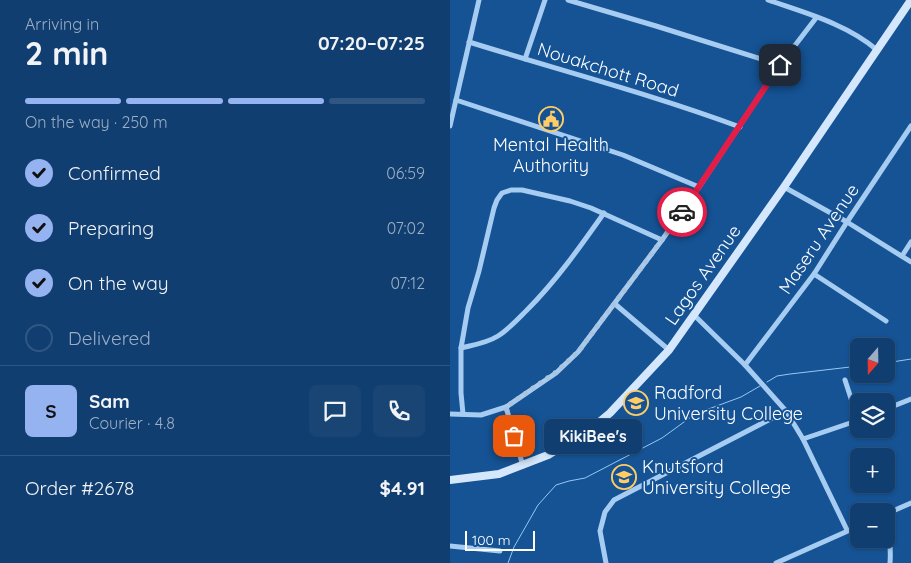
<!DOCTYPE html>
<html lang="en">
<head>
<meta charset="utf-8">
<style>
  body { margin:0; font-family:Quicksand,sans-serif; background:#194575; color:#f1f3f6; height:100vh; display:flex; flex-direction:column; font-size:19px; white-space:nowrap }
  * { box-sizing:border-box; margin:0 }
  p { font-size:16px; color:#9caec3 }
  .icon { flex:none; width:28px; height:28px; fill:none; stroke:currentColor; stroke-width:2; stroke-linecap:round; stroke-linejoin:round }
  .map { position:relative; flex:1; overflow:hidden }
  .side { display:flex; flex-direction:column; background:#103e70; width:450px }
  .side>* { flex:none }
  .needle { width:32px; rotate:200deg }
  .fabs { position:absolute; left:400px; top:338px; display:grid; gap:10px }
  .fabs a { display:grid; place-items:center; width:45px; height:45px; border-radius:8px; background:#103e70; box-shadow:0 1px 4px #0004,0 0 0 1px #305783; font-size:25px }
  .scale { position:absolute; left:15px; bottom:12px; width:70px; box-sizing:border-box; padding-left:5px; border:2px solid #fff; border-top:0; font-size:14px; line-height:18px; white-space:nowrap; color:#fff; -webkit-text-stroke:4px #155395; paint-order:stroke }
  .pin { position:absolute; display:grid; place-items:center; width:42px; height:42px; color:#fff; margin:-21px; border-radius:10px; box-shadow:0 2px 8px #0006 }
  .courier { position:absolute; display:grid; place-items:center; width:50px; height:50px; margin:-25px; border:4px solid #e11d48; border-radius:50%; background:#fff; color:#222; box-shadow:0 1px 6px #0007 }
  .bubble { position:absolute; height:35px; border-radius:8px; background:#103e70; box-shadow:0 1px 4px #0004,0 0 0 1px #305783; font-size:16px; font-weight:700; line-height:35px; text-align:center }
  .overview em { font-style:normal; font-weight:700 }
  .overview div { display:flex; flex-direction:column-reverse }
  .overview { display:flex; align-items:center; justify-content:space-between; height:85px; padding:0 25px }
  h1 { font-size:32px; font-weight:700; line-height:38px }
  .bar { display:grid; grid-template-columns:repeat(4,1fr); gap:8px 5px; align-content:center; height:60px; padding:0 25px }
  .bar i { height:6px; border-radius:4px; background:#305783 }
  .bar .on { background:#95b2f1 }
  .bar p { grid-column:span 4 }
  .line { display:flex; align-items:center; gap:12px; padding:0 25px; border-top:1px solid #305783 }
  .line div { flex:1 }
  .round { display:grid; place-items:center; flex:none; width:52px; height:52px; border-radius:8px; background:#194575 }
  ol { padding:0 25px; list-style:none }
  li { display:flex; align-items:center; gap:15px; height:55px }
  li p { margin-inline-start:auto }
  li .icon { padding:5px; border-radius:50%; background:#95b2f1; color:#111; stroke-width:4 }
  li:last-child { color:#9caec3 }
  li i { width:28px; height:28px; border:2px solid #305783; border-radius:50% }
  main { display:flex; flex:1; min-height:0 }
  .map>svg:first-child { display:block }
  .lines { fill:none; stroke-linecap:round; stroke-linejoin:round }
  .stream { stroke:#98c7f4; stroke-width:1 }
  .street { stroke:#a6ccf2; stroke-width:5 }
  .secondary { stroke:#d4e7fc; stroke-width:8 }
  .done { stroke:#adc3da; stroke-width:5; stroke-dasharray:0 9 }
  .route { stroke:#e11d48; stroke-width:6 }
  .labels { text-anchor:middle; stroke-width:4; stroke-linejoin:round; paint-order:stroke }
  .street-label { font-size:18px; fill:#fff; stroke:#155395 }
  .poi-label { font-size:18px; fill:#fff; stroke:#155395; text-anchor:start }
</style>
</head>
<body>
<main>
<section class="side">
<div class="overview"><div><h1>2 min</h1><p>Arriving in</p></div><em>07:20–07:25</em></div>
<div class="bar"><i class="on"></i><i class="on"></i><i class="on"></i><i></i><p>On the way · 250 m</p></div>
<ol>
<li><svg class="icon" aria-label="check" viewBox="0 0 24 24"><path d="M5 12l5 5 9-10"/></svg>Confirmed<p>06:59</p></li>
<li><svg class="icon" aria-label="check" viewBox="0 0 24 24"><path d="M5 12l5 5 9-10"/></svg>Preparing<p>07:02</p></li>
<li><svg class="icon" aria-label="check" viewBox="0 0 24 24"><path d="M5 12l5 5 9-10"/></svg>On the way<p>07:12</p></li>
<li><i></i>Delivered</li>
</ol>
<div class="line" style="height:90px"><b class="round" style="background:#95b2f1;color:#111">S</b><div><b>Sam</b><p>Courier · 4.8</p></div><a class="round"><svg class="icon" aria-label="chat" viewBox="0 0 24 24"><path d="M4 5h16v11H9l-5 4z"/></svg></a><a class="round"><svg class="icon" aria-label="phone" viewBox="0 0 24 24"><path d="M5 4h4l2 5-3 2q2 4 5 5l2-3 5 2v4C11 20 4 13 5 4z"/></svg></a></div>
<div class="line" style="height:65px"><div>Order #2678</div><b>$4.91</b></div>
</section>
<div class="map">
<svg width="461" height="563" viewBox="0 0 461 563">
  <rect width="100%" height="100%" fill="#155395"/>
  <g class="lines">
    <g class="stream">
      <polyline points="436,363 461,359"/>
      <polyline points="317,382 327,376 340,374 409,366"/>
      <polyline points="58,563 64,547 88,505 106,485 119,481 135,478 212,438 245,414 291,397 310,386"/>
    </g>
    <g class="street">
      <polyline points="118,0 206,26 330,65"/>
      <path d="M318,0C355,13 397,24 427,50"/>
      <path d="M19,42C109,70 201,94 290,127"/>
      <polyline points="75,59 95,0"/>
      <polyline points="6,100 173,155 249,187"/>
      <polyline points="0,126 29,0"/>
      <polyline points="334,187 397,222 461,262"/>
      <polyline points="452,256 461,242"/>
      <polyline points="364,274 436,321"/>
      <polyline points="165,304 219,350"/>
      <polyline points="244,315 295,365 336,411 353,439 397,530"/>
      <path d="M11,348C23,345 37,343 48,336C59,329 68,319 77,310C106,281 130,247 154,213"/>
      <polyline points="295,365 364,274 397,222 461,126"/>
      <polyline points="395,380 408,420"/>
      <polyline points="56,407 73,466"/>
      <polyline points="436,409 461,399"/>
      <polyline points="0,414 31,415 56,407 106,373 128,352 212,240 249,187 330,65 366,18"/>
      <polyline points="13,414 11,393 11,348 18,308 29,271 44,208 47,200 52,193 61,190 72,190 120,201 141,208 212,240"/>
      <polyline points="353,439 409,420"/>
      <polyline points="436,514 461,503"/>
      <path d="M436,523C440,537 441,549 440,563"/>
      <polyline points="0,546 50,551"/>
      <polyline points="156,563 150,531 155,512 164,500 336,411"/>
      <polyline points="326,563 409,526"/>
    </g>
    <polyline class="secondary" points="0,480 49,474 98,455 142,428 160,413 219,350 334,187 461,0"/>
  </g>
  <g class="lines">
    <polyline class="done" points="64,436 56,407 106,372 128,352 200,256 232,212"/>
    <polyline class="route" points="232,212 330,65"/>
  </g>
  <defs>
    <symbol id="civic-ring" viewBox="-11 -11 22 22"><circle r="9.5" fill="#155395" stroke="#fc6" stroke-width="1.5"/><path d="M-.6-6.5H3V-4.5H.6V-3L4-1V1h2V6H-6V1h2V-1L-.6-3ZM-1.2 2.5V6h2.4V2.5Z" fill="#fc6"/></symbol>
    <symbol id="university-ring" viewBox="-11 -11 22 22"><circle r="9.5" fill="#155395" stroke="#fc6" stroke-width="1.5"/><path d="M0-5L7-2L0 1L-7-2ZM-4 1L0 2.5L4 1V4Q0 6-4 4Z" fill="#fc6"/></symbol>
  </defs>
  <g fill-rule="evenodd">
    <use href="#civic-ring" x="87" y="105" width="28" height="28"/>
    <use href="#university-ring" x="172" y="389" width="28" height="28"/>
    <use href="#university-ring" x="160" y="463" width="28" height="28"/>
  </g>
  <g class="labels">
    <g class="street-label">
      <text transform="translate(158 70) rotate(17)" y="6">Nouakchott Road</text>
      <text transform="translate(369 239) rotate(-56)" y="6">Maseru Avenue</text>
      <text transform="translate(253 275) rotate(-55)" y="6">Lagos Avenue</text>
    </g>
    <g class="poi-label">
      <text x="101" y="151" text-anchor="middle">Mental Health<tspan x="101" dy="21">Authority</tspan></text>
      <text x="204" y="399">Radford<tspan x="204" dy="21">University College</tspan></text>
      <text x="192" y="473">Knutsford<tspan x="192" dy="21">University College</tspan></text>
    </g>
  </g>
</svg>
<div class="fabs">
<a><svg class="needle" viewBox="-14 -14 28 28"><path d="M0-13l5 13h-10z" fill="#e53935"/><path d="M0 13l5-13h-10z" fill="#9caec3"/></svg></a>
<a><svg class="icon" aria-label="layers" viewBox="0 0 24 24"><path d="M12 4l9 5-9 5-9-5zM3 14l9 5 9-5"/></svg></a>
<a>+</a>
<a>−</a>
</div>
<div class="scale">100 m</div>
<div class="pin" style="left:64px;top:436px;background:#ea580c"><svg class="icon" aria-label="bag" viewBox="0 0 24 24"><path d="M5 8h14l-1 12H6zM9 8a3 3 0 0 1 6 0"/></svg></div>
<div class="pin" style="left:330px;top:65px;background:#1f2937"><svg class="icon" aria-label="home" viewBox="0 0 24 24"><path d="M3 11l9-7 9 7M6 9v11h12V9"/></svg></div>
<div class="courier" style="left:232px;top:212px"><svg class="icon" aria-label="car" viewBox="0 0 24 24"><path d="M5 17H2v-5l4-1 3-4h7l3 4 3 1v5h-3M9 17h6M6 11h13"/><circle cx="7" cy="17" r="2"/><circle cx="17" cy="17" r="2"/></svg></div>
<div class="bubble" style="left:94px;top:419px;width:98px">KikiBee's</div>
</div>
</main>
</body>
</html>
